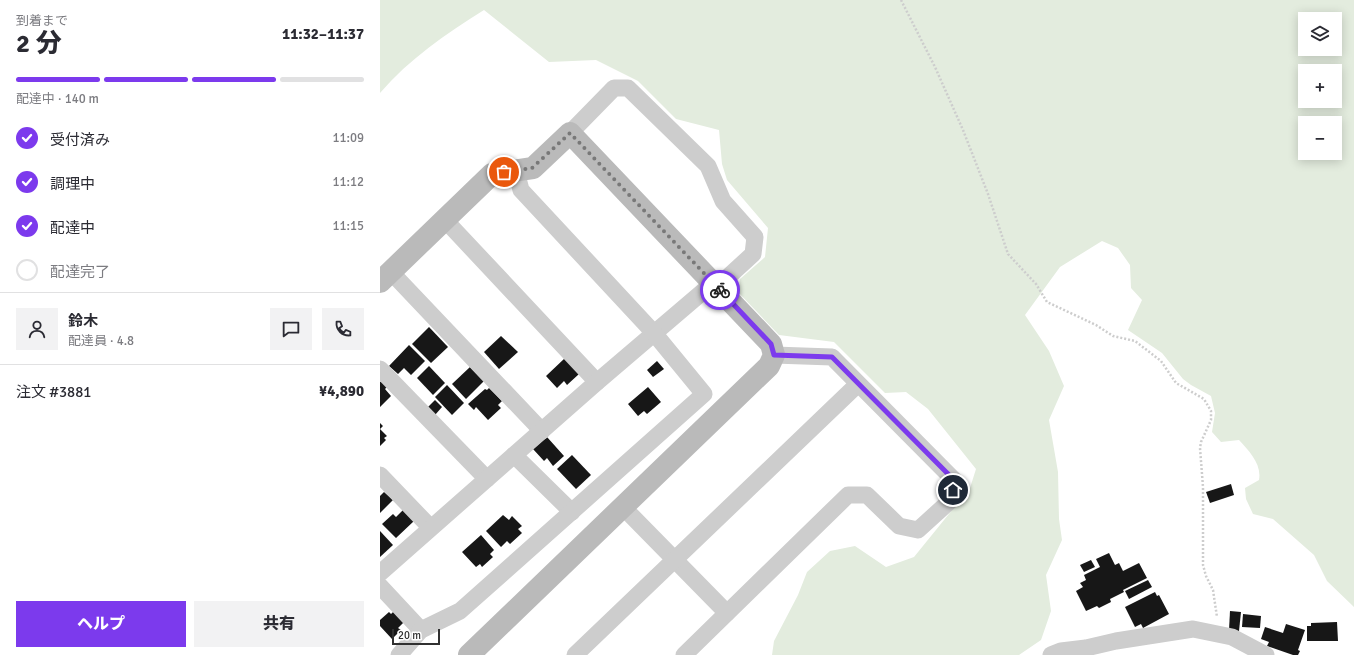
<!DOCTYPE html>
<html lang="ja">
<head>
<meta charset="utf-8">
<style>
  body { margin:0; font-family:Signika,"Noto Sans JP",sans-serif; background:#f2f2f3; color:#2b2b33; height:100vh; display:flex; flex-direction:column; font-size:15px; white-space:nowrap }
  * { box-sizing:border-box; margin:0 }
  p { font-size:13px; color:#7c7c81 }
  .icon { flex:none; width:22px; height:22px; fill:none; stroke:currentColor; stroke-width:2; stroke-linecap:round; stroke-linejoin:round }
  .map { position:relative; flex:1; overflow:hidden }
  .panel { display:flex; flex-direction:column; background:#fff; width:380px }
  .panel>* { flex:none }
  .controls { position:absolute; left:918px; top:12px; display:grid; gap:8px }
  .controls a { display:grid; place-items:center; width:44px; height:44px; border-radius:0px; background:#fff; box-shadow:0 2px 10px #0003; font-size:20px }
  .scale { position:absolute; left:12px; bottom:10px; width:48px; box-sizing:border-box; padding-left:4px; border:2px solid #303030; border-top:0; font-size:11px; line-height:14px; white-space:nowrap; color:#303030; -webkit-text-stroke:3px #fff; paint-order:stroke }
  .pin { position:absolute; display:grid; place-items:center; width:34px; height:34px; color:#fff; margin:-17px; border:2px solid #fff; border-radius:50%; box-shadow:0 1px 4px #0007 }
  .courier { position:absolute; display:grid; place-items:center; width:40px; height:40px; margin:-20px; border:3px solid #7c3aed; border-radius:50%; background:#fff; color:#222; box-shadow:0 1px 5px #0007 }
  .overview em { font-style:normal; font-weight:800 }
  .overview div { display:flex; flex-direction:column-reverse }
  .overview { display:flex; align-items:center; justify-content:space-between; height:68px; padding:0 16px }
  h1 { font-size:26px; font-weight:800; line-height:30px }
  .bar { display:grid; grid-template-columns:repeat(4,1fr); gap:6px 4px; align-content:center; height:48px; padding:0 16px }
  .bar i { height:5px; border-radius:3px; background:#e1e1e2 }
  .bar .selected { background:#7c3aed }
  .bar p { grid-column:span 4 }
  .line { display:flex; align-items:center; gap:10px; padding:0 16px; border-top:1px solid #e1e1e2 }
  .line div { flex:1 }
  .round { display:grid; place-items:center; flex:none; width:42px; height:42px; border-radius:0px; background:#f2f2f3 }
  ol { padding:0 16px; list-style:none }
  li { display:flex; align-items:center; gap:12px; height:44px }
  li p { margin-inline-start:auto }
  li .icon { padding:4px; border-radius:50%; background:#7c3aed; color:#fff; stroke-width:4 }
  li:last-child { color:#7c7c81 }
  li i { width:22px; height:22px; border:2px solid #e1e1e2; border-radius:50% }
  .cta { display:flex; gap:8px; margin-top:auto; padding:8px 16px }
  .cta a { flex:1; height:46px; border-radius:0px; background:#7c3aed; color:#fff; font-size:16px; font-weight:800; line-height:46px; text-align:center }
  .cta a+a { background:#f2f2f3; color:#2b2b33 }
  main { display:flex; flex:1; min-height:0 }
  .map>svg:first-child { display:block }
  .green { fill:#e3ecde; fill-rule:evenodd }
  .building { fill:#171717 }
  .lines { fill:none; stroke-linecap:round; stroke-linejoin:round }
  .path { stroke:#cdcdcd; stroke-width:2.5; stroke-dasharray:2 2; stroke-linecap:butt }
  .street { stroke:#cdcdcd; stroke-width:17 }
  .secondary { stroke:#bababa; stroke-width:22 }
  .done { stroke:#787878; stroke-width:4; stroke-dasharray:0 7.2 }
  .route { stroke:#7c3aed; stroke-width:5 }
</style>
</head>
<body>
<main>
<section class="panel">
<div class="overview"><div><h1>2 分</h1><p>到着まで</p></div><em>11:32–11:37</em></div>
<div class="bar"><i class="selected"></i><i class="selected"></i><i class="selected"></i><i></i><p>配達中 · 140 m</p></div>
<ol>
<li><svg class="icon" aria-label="check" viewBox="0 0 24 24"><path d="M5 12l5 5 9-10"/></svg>受付済み<p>11:09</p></li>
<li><svg class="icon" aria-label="check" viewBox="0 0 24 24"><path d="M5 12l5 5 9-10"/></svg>調理中<p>11:12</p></li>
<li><svg class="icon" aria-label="check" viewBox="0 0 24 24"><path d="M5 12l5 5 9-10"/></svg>配達中<p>11:15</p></li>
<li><i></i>配達完了</li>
</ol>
<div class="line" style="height:72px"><a class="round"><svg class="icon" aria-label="person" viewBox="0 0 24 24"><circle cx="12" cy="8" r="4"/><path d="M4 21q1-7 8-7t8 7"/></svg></a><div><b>鈴木</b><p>配達員 · 4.8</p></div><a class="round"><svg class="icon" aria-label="chat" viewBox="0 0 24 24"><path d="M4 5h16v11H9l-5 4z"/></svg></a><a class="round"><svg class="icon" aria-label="phone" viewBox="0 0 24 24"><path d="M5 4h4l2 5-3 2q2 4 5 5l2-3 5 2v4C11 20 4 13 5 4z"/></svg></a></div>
<div class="line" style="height:52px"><div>注文 #3881</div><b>¥4,890</b></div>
<div class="cta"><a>ヘルプ</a><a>共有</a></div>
</section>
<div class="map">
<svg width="974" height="655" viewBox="0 0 974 655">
  <rect width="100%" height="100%" fill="#fff"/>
  <path class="green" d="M0,0H974V607L947,581L934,555L893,519L873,514L866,499L865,488L879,480C882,464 869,451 859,440L841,442L832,432L835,413L831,396L811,385L803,379L782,353L748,330L762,300L751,288L750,265L738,248L722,241L680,267L645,315L669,351L684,386L669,420L678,472L679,519L682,540L666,575L671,611L661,640L639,655H392L394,641L418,595L427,572L450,551L475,546L506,567L534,557L590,488L596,469L548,409L526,392L505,393L454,342L399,335L358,292L360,279L385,257L388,228L347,180L342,164L339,130L296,119L258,81L216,60L169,62L104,10C66,34 29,59 0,93ZM925,19H955V49H925ZM925,71H955V101H925ZM925,123H955V153H925Z"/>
  <g class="building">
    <polygon points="49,327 68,347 51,363 32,344"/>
    <polygon points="121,336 138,352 119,369 104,352"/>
    <polygon points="29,345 45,361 31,375 24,368 18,374 9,366"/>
    <polygon points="185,358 199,374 187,385 184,381 177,388 166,376"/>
    <polygon points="277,361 284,369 273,377 267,370"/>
    <polygon points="49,366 65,383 53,395 37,378"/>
    <polygon points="90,367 104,381 86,399 72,384"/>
    <polygon points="0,380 7,387 5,389 11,396 0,407"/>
    <polygon points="67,385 84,403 72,415 55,397"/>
    <polygon points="268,387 281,402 267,414 264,411 258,416 248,404"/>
    <polygon points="109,388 122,401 118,405 121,408 108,420 96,407 94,410 88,404 105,389 107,390"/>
    <polygon points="55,400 62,407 55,415 48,407"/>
    <polygon points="0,423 3,426 0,429 7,436 4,438 6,440 0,446"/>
    <polygon points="167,437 184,456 173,466 167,458 164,461 153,449"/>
    <polygon points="192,455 211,475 196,489 177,469"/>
    <polygon points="851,484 854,495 830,503 826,492"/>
    <polygon points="4,492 13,500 0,513 0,496"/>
    <polygon points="23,510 34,521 16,538 2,524 13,514 16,517"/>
    <polygon points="123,515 129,520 132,516 142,526 138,529 142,533 130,544 127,541 121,547 106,531"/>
    <polygon points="0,531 13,545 0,557"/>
    <polygon points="101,535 114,550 110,554 113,557 102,567 100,564 96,567 82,552"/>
    <polygon points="729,553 735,565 739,563 743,571 759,563 767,578 743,590 744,592 730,599 731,602 719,608 717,606 706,611 696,591 703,587 700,583 706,580 704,575 720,567 716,559"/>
    <polygon points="711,560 715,567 704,572 700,565"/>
    <polygon points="768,580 772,587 749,599 745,591"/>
    <polygon points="775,592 777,596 779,595 789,614 763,628 761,624 755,627 745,607"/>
    <polygon points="14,611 24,622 18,628 21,630 12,639 0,626 0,620 9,612 11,614"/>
    <polygon points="850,611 861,612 859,631 849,630"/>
    <polygon points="863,614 881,616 880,628 862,627"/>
    <polygon points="957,622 958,641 927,641 927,626 931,626 931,623"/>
    <polygon points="906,624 925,630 918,650 920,651 918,655 913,655 887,646 889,642 881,639 885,627 903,633"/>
  </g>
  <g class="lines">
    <polyline class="path" points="521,0 555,67 583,130 608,194 628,254 656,284 667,302 716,325 733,336 755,341 781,361 796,383 824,399 831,411 831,420 821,442 820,448 823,487 823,565 826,576 833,590 837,617"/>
    <g class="street">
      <polyline points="190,133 234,88 248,88 328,166 343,201 375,237 373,254 337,287"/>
      <polyline points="65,220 217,382"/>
      <polyline points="11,272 162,431"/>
      <polyline points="0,369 107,479"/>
      <polyline points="134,455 192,512"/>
      <polyline points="0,475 50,527"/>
      <polyline points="243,507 347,613"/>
      <polyline points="0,573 217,382 333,283"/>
      <polyline points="0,586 41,630"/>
      <polyline points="19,655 41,630 80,611 324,394 274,333 141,190 136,171"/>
      <polyline points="195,655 478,384"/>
      <polyline points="304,655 468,495 487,495 519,526 538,530 571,500 574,480 452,357 394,355"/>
      <polyline points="671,655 681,651 706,648 736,641 813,629 852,637 886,655"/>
    </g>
    <polyline class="secondary" points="0,282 112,174 153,168 190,133 391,344 394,355 389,366 89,655"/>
  </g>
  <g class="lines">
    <polyline class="done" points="124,172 152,168 190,133 340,290"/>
    <polyline class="route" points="340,290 391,344 394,355 452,357 574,480 573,490"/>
  </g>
</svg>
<div class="controls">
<a><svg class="icon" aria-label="layers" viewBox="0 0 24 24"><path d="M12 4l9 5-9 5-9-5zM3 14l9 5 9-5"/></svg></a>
<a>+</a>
<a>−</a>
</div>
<div class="scale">20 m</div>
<div class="pin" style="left:124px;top:172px;background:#ea580c"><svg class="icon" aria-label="bag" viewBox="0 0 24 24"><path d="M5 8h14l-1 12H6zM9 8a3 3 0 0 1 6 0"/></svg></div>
<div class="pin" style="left:573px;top:490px;background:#1f2937"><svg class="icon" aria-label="home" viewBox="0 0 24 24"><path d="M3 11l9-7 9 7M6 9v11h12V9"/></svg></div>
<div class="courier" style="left:340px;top:290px"><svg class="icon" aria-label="bike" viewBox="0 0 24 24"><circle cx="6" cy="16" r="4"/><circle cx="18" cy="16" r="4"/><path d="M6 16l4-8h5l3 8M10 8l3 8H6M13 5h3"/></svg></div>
</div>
</main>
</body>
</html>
